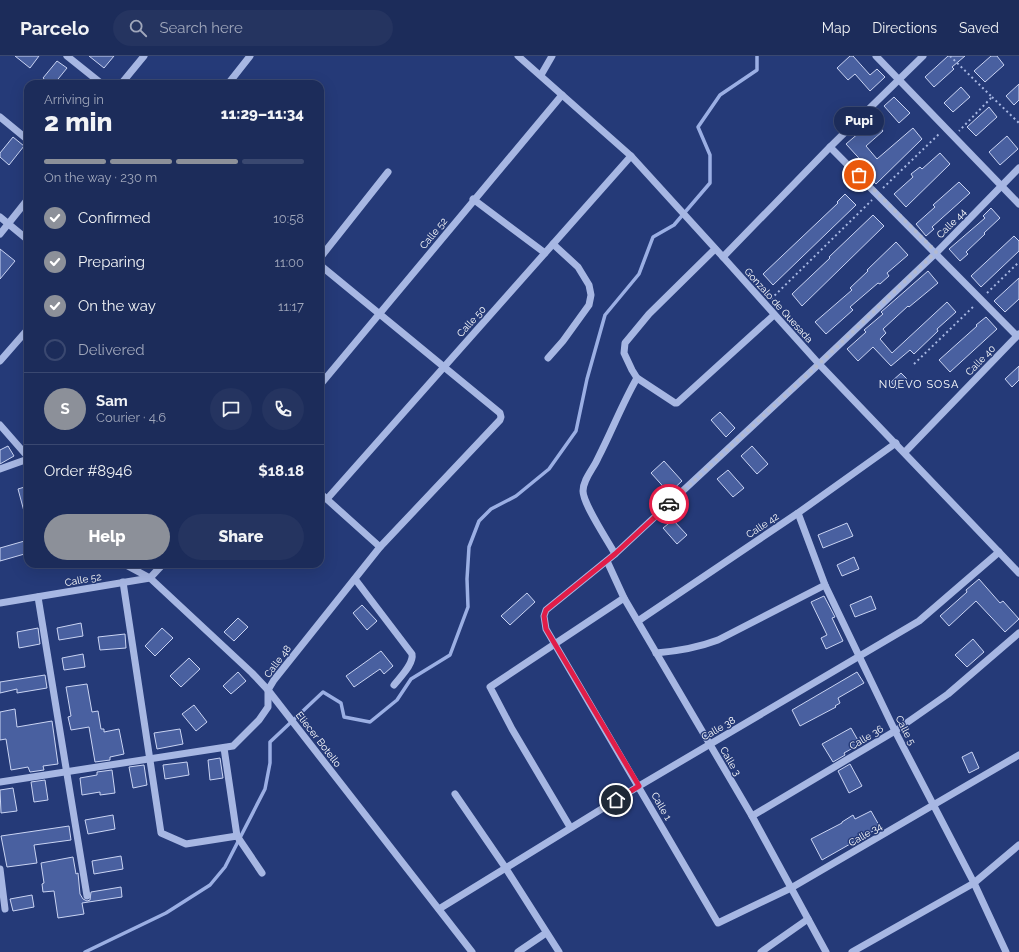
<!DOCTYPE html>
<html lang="en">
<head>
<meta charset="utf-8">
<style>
  body { margin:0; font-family:Raleway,sans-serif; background:#253460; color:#f1f3f6; height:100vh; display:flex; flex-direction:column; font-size:15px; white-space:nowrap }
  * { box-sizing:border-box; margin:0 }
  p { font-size:13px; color:#a0a7bb }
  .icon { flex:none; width:22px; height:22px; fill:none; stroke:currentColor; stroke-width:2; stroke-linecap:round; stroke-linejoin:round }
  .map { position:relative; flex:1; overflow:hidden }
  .side { position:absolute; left:24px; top:24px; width:300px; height:488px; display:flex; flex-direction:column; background:#1c2c5a; border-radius:12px; box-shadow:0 4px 16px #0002,0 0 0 1px #3a4870 }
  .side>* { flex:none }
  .pin { position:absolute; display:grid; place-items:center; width:34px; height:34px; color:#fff; margin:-17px; border:2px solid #fff; border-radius:50%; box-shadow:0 1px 4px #0007 }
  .courier { position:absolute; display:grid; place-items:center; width:40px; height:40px; margin:-20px; border:3px solid #e11d48; border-radius:50%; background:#fff; color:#222; box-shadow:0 1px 5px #0007 }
  .bubble { position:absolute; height:28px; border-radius:14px; background:#1c2c5a; box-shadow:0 4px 16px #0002,0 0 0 1px #3a4870; font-size:13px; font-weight:800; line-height:28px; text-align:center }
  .summary em { font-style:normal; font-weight:800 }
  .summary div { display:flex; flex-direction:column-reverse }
  .summary { display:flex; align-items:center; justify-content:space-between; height:68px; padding:0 20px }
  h1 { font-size:26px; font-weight:800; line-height:30px }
  .bar { display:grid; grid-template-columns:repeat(4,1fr); gap:6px 4px; align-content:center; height:48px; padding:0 20px }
  .bar i { height:5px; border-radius:3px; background:#3a4870 }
  .bar .active { background:#8c9099 }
  .bar p { grid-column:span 4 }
  .line { display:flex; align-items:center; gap:10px; padding:0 20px; border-top:1px solid #3a4870 }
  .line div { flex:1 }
  .round { display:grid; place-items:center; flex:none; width:42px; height:42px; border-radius:21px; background:#253460 }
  ol { padding:0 20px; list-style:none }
  li { display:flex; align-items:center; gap:12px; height:44px }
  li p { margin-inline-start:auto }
  li .icon { padding:4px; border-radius:50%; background:#8c9099; color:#fff; stroke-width:4 }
  li:last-child { color:#a0a7bb }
  li i { width:22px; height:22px; border:2px solid #3a4870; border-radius:50% }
  .action { display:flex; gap:8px; margin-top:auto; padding:8px 20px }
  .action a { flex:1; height:46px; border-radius:24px; background:#8c9099; color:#fff; font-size:16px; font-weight:800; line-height:46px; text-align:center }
  .action a+a { background:#253460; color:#f1f3f6 }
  header { display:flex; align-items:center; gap:24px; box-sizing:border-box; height:56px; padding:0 20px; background:#1c2c5a; border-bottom:1px solid #3a4870 }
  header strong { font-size:19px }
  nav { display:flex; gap:22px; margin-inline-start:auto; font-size:14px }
  .search { width:280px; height:36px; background:#253460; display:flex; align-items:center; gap:10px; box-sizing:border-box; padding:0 14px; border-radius:22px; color:#a0a7bb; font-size:15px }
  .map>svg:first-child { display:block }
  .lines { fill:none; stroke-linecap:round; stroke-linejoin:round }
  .stream { stroke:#9bafe4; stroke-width:3.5 }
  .building { fill:#4960a0; stroke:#cad4f3 }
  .path { stroke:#a7b7e3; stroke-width:2; stroke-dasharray:2 3; stroke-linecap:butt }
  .minor { stroke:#a7b7e3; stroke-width:7 }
  .done { stroke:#b3bad0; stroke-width:4; stroke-dasharray:0 7.2 }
  .route { stroke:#e11d48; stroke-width:5 }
  .labels { text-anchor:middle; stroke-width:3; stroke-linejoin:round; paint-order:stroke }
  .street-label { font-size:10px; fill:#fff; stroke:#253a78 }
  .neighbourhood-label { font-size:11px; letter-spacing:1px; fill:#fff; stroke:#253a78 }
</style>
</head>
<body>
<header>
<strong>Parcelo</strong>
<div class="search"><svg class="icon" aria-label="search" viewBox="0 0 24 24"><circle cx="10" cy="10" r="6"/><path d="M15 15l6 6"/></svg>Search here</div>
<nav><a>Map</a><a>Directions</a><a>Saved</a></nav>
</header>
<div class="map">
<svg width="1019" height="896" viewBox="0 0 1019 896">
  <rect width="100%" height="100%" fill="#253a78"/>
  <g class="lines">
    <polyline class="stream" points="85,896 166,857 210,829 225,811 265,733 270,707 270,686 323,636 341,647 344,661 370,666 397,644 411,623 450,599 468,551 467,523 469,491 479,465 491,453 516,440 549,413 576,375 587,323 605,259 639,218 653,181 674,169 710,127 710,99 698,71 720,39 757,14 757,0"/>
  </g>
  <g class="building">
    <polygon points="15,0 39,0 30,12"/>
    <polygon points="89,0 114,0 104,12"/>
    <polygon points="850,0 853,0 870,19 877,13 885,21 870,35 855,18 848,24 837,12"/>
    <polygon points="948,0 965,0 952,11 954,13 934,31 925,21"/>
    <polygon points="991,0 997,0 1004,9 985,26 974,15"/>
    <polygon points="57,5 67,12 54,28 50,28 43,22"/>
    <polygon points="1019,28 1019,44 1014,49 1006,40"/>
    <polygon points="961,31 970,41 953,56 944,47"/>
    <polygon points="894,41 910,57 899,67 884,50"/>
    <polygon points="989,51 997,61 976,80 967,71"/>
    <polygon points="874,64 883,75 866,90 877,103 913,72 922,83 876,128 864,115 868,112 846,88"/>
    <polygon points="1007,80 1018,93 1000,109 989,96"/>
    <polygon points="13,81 24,90 9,109 0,101 0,97"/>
    <polygon points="940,97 950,108 906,151 894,138 913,121 911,118 920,111 922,113"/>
    <polygon points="959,126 970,137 932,171 934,173 926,180 916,168 935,151 933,149"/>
    <polygon points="845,138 856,149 773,229 763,218 838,147 837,146"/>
    <polygon points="991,152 1000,162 984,177 985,178 966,196 968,198 960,205 949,193 985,162 983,160"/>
    <polygon points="873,159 884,170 802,250 792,238 830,202 829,201"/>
    <polygon points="1014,180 1019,185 1019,195 981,231 971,220"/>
    <polygon points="896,186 908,199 887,217 889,220 880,228 878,227 850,251 853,254 826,278 815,266 852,234 850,232 868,215 867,214"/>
    <polygon points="0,193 15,205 0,223"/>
    <polygon points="928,215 938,227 909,251 908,250 883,273 886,277 880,283 892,297 947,246 956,256 937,273 938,275 914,298 910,294 891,310 873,291 858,305 847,293 866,276 864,274 883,258 881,256"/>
    <polygon points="1019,222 1019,243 1005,256 994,245"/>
    <polygon points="986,261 997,273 950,316 939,304 977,270 976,269"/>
    <polygon points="1019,310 1019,324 1012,331 1005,323"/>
    <polygon points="901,317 907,323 897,333 891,326"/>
    <polygon points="720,356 735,372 726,381 711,364"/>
    <polygon points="8,390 14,400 0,408 0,394"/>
    <polygon points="752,390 768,408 757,418 741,400"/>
    <polygon points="664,405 682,425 669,437 651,417"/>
    <polygon points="728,414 744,432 733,441 717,423"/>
    <polygon points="28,430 28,459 25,459 18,433"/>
    <polygon points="673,464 687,479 677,488 663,472"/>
    <polygon points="847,467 853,480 823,492 818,479"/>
    <polygon points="28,484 28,497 0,505 0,492"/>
    <polygon points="854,501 859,513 842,520 837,509"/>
    <polygon points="979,523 1000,547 1003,545 1019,563 1005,576 976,545 949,570 940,560 967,536 966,534"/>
    <polygon points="527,537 535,546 510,569 501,560"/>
    <polygon points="824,540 835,561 832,562 843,585 826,593 821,582 827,579 811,546"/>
    <polygon points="871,540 876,553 855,561 850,549"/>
    <polygon points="362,549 377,565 367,574 353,557"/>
    <polygon points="238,562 248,571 234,585 224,576"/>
    <polygon points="81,567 83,580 59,584 57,572"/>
    <polygon points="38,572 40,588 19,592 17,576"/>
    <polygon points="162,572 173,582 155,600 145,590"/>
    <polygon points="125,578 126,592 100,594 98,581"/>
    <polygon points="973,583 984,596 967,611 955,599"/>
    <polygon points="381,595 393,610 384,618 380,613 354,631 346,620"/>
    <polygon points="83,598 85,611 64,614 62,602"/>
    <polygon points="189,602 200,613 181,631 170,620"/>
    <polygon points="238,616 246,625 231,638 223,630"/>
    <polygon points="857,616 864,627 838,642 840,647 835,650 836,651 800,670 792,654"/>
    <polygon points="45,619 47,632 17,637 17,633 0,637 0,626"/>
    <polygon points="87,628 92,656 98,655 101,673 104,673 104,676 119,673 124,698 110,701 110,704 95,706 89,671 71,674 68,661 71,660 66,631"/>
    <polygon points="194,649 207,666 196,675 182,658"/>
    <polygon points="15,653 17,671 52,665 58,708 43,710 44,714 30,716 28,711 11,714 6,683 0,684 0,656"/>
    <polygon points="851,672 860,688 844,697 845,699 833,706 822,688"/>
    <polygon points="180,673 183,688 157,693 154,677"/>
    <polygon points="972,696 979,712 969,717 962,701"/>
    <polygon points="220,702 223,722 210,724 208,704"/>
    <polygon points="187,706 189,719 165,723 163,709"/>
    <polygon points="850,708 862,730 849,737 838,715"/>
    <polygon points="144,709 147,729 133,732 129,711"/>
    <polygon points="112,714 115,737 100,739 100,736 82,739 80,722 97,719 97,716"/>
    <polygon points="45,724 48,744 34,746 31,726"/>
    <polygon points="13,732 17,755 1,757 0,734"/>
    <polygon points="871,755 880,771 822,804 811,783 842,767 842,766 853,759 855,763"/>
    <polygon points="113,759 115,773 88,778 85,764"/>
    <polygon points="69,770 71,784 34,789 37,807 7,811 1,780"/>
    <polygon points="121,800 123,813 94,818 92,805"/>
    <polygon points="73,801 76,818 78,817 80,838 83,843 87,845 90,844 91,836 121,831 122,841 82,847 84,858 58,862 54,835 43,836 42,828 44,827 41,807"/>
    <polygon points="32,839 34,851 13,855 10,843"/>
  </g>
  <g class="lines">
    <g class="path">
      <polyline points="950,0 992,41 959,75"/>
      <polyline points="992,41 1019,67"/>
      <polyline points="883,132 939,78"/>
      <polyline points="987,237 1019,206"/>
      <polyline points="771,243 872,144"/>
      <polyline points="914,308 975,249"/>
    </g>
    <g class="minor">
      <polyline points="67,0 102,28"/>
      <polyline points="518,0 631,100 723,201 819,308 1019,517"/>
      <polyline points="876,0 1019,148"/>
      <polyline points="541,19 552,0"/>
      <polyline points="121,28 144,0"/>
      <polyline points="228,28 250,0"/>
      <polyline points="0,61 28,84"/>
      <polyline points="830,91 1017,280"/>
      <polyline points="1019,112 936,197 819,308 615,498 546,554 544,560 546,573 718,867 791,832 1019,699"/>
      <polyline points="473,143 545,197"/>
      <polyline points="0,161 28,184"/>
      <polyline points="0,178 28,143"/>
      <polyline points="715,193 649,258 625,287 624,297 632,314 637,322 675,347 677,347 774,259"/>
      <polyline points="723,201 830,91 923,0"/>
      <polyline points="320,202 388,116"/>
      <polyline points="548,302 563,285 589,249 591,239 589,229 578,211 553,188"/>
      <polyline points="0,305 28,273"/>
      <polyline points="320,329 562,39"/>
      <polyline points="0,369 28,401"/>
      <polyline points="905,396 1019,278"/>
      <polyline points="0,413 28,403"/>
      <polyline points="320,437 380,491"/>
      <polyline points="327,443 631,100"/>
      <polyline points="798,457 825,529 895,675 974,827 1006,896"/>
      <path d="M615,498C608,485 583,448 583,435C583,423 594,412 598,402C612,375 622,348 637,322"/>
      <polyline points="607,505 624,542 752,760 826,896"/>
      <polyline points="124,508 150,522 252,617 268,634 472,896"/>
      <path d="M355,523L412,598C414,608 400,621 394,629"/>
      <polyline points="123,526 161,777 186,788 237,780"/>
      <polyline points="38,541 87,840"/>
      <polyline points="0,547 150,522 163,508"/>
      <polyline points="638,565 798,457 896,387"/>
      <path d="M656,597C679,595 697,592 718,584L825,529"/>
      <polyline points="224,692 237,780 262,817"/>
      <polyline points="0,726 233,690 259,664 268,651 268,634 274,624 380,491 500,364 501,361 500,357 320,209"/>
      <polyline points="455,738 505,811 559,896"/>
      <polyline points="752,760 895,675 948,638 1019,577"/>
      <polyline points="570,771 512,673 490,631 624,542"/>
      <polyline points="0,813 5,853"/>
      <polyline points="439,853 639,730 919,565 999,496"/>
      <polyline points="518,896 546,877"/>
      <polyline points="761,896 808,863"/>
      <polyline points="852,896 974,827 1019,789"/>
    </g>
  </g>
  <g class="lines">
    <polyline class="done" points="669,448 819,308 936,196 859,119"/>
    <polyline class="route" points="616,744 639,730 546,573 544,560 546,554 615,498 669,448"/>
  </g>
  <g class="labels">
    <g class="street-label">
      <text transform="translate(951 167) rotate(-45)" y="4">Calle 44</text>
      <text transform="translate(433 177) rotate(-51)" y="4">Calle 52</text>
      <text transform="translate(779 249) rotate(48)" y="4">Gonzalo de Quesada</text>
      <text transform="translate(471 265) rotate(-48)" y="4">Calle 50</text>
      <text transform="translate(980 304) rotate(-46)" y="4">Calle 40</text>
      <text transform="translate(762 469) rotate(-34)" y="4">Calle 42</text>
      <text transform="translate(83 523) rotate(-10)" y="4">Calle 52</text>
      <text transform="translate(277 605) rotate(-53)" y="4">Calle 48</text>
      <text transform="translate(718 672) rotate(-30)" y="4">Calle 38</text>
      <text transform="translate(906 674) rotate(63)" y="4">Calle 5</text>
      <text transform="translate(866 681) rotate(-31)" y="4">Calle 36</text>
      <text transform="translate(319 683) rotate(52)" y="4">Eliecer Botello</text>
      <text transform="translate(731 705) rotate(60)" y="4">Calle 3</text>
      <text transform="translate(662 750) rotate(60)" y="4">Calle 1</text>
      <text transform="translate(865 778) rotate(-30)" y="4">Calle 34</text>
    </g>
    <g class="neighbourhood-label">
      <text x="919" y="332">NUEVO SOSA</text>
    </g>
  </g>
</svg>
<div class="pin" style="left:859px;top:119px;background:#ea580c"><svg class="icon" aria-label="bag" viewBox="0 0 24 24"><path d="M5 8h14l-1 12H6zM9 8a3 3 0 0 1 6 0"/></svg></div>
<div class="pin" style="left:616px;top:744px;background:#1f2937"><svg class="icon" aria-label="home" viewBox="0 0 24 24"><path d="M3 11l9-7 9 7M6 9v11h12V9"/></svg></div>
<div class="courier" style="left:669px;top:448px"><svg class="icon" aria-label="car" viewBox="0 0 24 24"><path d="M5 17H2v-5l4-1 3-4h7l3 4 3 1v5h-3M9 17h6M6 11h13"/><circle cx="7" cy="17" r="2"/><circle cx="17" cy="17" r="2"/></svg></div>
<div class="bubble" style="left:834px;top:51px;width:50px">Pupi</div>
<section class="side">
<div class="summary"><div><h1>2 min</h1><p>Arriving in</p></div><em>11:29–11:34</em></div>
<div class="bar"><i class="active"></i><i class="active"></i><i class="active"></i><i></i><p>On the way · 230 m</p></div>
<ol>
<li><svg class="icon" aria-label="check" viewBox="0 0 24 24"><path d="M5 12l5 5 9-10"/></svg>Confirmed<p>10:58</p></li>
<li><svg class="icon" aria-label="check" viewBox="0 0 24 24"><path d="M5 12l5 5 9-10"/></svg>Preparing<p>11:00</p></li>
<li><svg class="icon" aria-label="check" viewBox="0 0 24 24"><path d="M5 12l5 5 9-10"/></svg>On the way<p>11:17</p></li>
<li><i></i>Delivered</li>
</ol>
<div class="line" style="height:72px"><b class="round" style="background:#8c9099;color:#fff">S</b><div><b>Sam</b><p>Courier · 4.6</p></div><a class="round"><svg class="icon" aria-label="chat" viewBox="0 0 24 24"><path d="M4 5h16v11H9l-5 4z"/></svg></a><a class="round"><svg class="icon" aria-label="phone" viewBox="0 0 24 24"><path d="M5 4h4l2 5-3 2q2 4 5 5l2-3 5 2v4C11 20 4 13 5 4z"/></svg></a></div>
<div class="line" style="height:52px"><div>Order #8946</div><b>$18.18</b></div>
<div class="action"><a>Help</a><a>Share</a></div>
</section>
</div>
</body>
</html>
